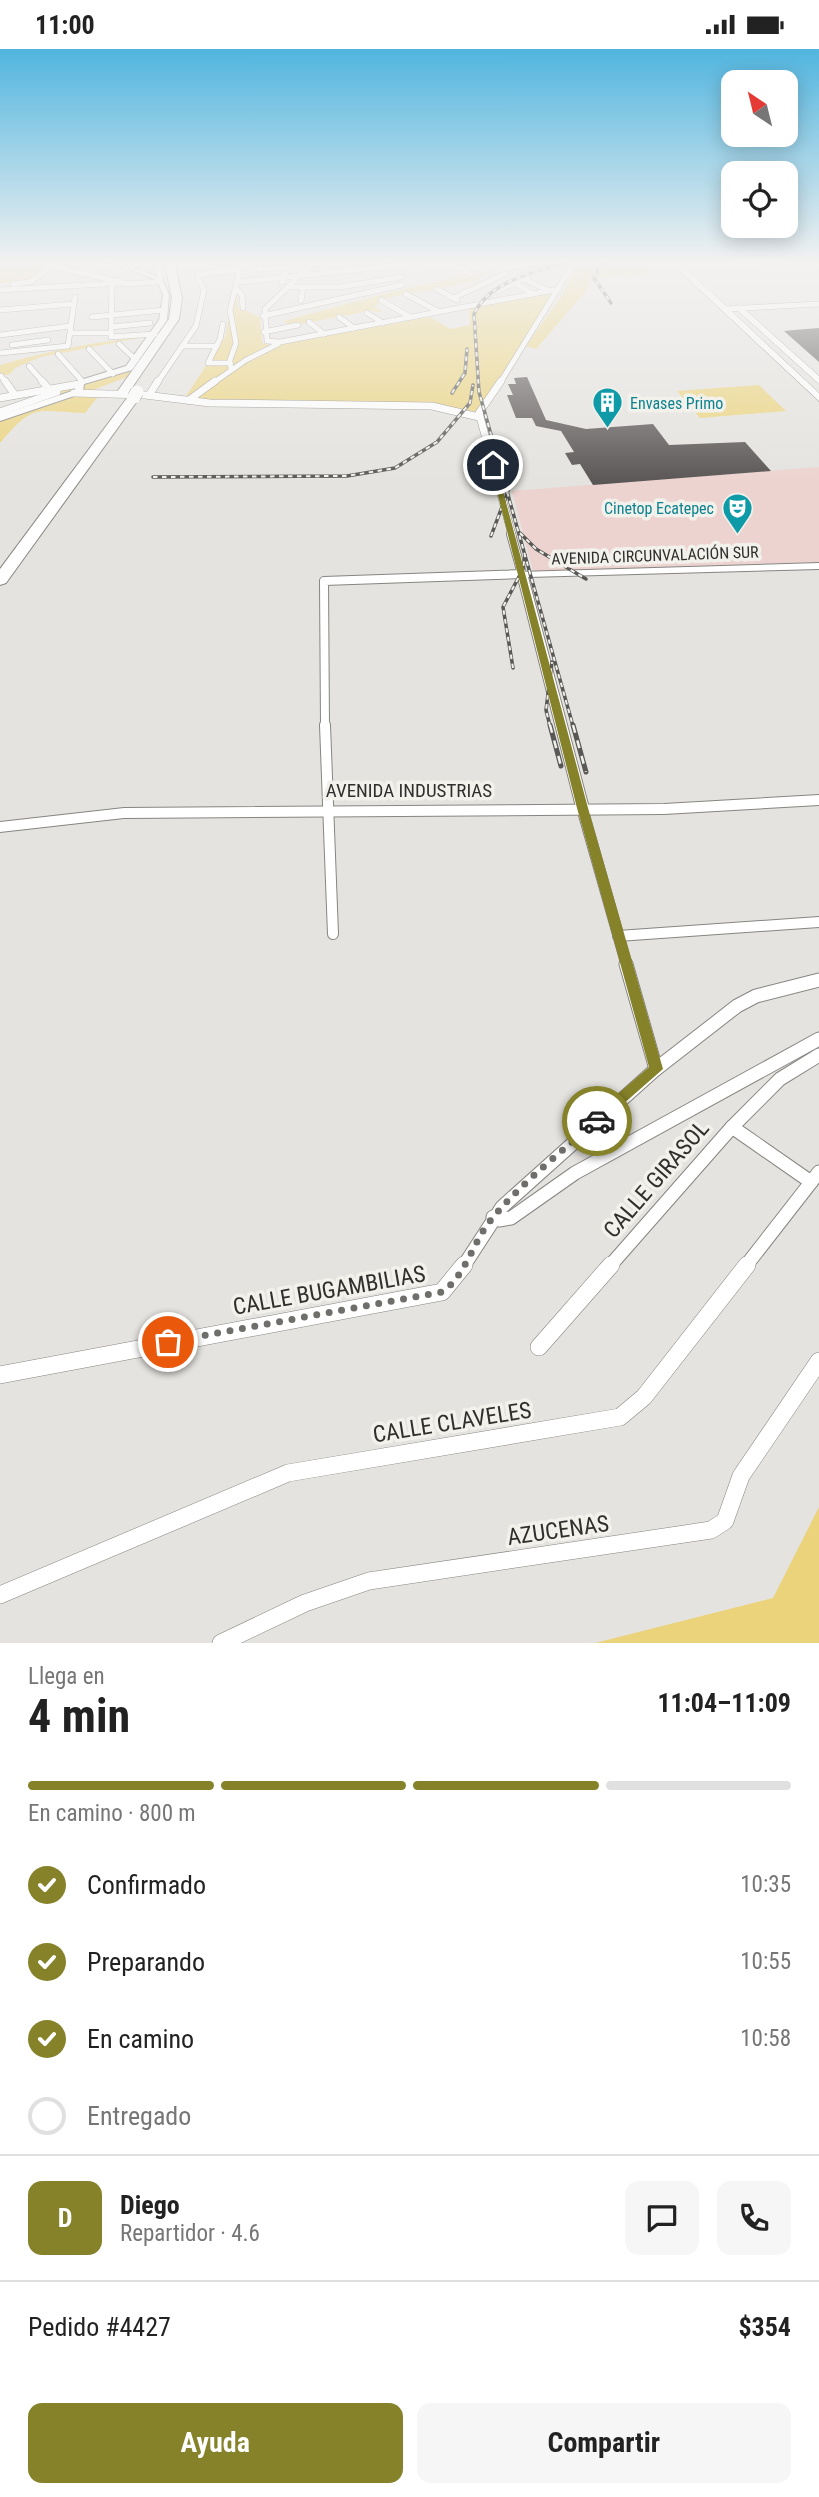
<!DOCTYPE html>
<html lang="es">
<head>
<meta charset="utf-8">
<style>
  body { margin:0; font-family:"Roboto Condensed",sans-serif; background:#f6f6f6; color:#222; height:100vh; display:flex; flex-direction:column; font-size:26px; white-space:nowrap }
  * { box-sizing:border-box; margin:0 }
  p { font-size:23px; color:#767676 }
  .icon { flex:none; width:38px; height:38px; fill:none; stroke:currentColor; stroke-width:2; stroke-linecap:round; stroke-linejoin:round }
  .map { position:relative; height:1594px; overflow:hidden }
  .drawer { display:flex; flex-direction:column; background:#fff; flex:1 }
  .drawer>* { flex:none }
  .needle { width:46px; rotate:325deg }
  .controls { position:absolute; left:721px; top:21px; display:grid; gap:14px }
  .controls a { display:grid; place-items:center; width:77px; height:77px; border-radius:14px; background:#fff; box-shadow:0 4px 18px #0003; font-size:35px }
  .pin { position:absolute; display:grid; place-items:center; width:60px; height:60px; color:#fff; margin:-30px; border:4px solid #fff; border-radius:50%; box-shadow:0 2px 7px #0007 }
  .courier { position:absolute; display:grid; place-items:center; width:70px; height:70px; margin:-35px; border:5px solid #86822a; border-radius:50%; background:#fff; color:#222; box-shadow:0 2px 9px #0007 }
  .head em { font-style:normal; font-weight:700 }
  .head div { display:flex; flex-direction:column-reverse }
  .head { display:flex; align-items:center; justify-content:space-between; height:119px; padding:0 28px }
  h1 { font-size:46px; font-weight:700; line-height:52px }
  .bar { display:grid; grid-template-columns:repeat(4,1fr); gap:10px 7px; align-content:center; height:84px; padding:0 28px }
  .bar i { height:9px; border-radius:5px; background:#e0e0e0 }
  .bar .on { background:#86822a }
  .bar p { grid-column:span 4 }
  .line { display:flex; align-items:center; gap:18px; padding:0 28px; border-top:2px solid #e0e0e0 }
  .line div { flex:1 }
  .round { display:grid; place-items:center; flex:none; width:74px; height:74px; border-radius:14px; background:#f6f6f6 }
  ol { padding:0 28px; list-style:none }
  li { display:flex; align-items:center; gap:21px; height:77px }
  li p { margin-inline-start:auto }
  li .icon { padding:7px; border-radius:50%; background:#86822a; color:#fff; stroke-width:4 }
  li:last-child { color:#767676 }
  li i { width:38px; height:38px; border:4px solid #e0e0e0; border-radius:50% }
  .action { display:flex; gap:14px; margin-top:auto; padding:14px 28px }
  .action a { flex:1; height:80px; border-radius:14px; background:#86822a; color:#fff; font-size:28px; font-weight:700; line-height:80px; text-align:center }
  .action a+a { background:#f6f6f6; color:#222 }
  .status { display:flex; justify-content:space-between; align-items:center; height:49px; padding:0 35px; background:#fff; direction:ltr }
  .status svg { height:19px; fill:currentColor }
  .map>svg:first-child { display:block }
  .commercial { fill:#edd3cf }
  .green { fill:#ebd37b }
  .building { fill:#595554 }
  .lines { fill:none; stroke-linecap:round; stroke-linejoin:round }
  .pedestrian-casing { stroke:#868581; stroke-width:5 }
  .minor-far5-casing { stroke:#868581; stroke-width:6 }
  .minor-far4-casing { stroke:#868581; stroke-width:8 }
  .minor-far3-casing { stroke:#868581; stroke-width:10 }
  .minor-far2-casing { stroke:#868581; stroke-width:12 }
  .minor-far1-casing { stroke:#868581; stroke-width:15 }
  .minor-casing { stroke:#868581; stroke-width:18 }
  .tertiary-casing { stroke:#868581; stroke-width:2 }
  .secondary-casing { stroke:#868581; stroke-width:2 }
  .primary-casing { stroke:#868581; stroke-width:1 }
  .motorway-casing { stroke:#868581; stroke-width:2 }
  .pedestrian { stroke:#fff; stroke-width:4.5 }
  .minor-far5 { stroke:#fff; stroke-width:5 }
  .minor-far4 { stroke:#fff; stroke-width:7 }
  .minor-far3 { stroke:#fff; stroke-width:8 }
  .minor-far2 { stroke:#fff; stroke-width:10 }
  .minor-far1 { stroke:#fff; stroke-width:13 }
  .minor { stroke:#fff; stroke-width:17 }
  .tertiary { fill:#fff; fill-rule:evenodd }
  .secondary { fill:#fff; fill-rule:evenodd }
  .primary { fill:#fff; fill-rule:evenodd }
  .motorway { fill:#fff; fill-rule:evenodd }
  .rail-far1-casing { stroke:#585856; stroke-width:3.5 }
  .rail-casing { stroke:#585856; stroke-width:5 }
  .rail-far1 { stroke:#f2f1ec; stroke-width:2; stroke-dasharray:4.5; stroke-linecap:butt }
  .rail { stroke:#f2f1ec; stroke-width:2.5; stroke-dasharray:8; stroke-linecap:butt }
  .motorway-bridge-casing { stroke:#868581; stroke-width:14; stroke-linecap:butt }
  .motorway-bridge { stroke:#fff; stroke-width:13 }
  .route { fill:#86822a }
  .done { stroke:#6f6e6b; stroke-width:7; stroke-dasharray:0 12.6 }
  .labels { text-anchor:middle; stroke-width:7; stroke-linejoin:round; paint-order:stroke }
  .far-culture-label { font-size:16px; fill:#0d838f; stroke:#f2f1ec; text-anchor:start }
  .far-street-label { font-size:16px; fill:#2f2f2d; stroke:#f2f1ec }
  .street-label { font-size:19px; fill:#2f2f2d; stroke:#f2f1ec }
  .near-street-label { font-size:23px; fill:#2f2f2d; stroke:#f2f1ec }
</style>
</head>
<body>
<div class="status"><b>11:00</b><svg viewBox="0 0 49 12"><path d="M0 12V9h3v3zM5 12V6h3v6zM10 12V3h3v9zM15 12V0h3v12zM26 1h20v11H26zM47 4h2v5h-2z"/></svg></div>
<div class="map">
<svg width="819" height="1594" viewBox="0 0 819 1594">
  <rect width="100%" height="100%" fill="#e5e3df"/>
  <polygon class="commercial" points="819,418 819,513 533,522 512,442"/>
  <g class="green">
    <polygon points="0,212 54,212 26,232 0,234"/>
    <polygon points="579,212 598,212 586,242 536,300 526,297 562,246"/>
    <polygon points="599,212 640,212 653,225 594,229"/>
    <polygon points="496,220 475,232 387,249 374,258 384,263 369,262 290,277 284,272 395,242"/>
    <polygon points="236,231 238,258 260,268 262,294 270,296 430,268 450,280 470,276 469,260 554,243 478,363 420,354 210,351 186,347 225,288"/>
    <path d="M144,288L41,308L15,319L10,325L0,327V316C48,302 94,293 144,288Z"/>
    <path d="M133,320L127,328L77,347L97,349L85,364C34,362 34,354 0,394V360Z"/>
    <polygon points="759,336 786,362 700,369 677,342"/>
    <polygon points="819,1458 819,1594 595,1594 773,1549"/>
  </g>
  <g class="building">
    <polygon points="819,279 819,313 784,282 794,281"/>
    <polygon points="527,328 546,371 586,380 653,375 669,396 745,393 771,422 593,436 580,415 572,416 565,404 574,403 561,382 536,377 532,369 516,369 507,346 513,346 508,335 516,335 514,329"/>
  </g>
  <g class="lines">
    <defs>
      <polyline id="pedestrian" points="479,256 489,246 528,228"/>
      <g id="minor-far5">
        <polyline points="158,212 160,230"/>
        <polyline points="315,212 265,260 267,292 280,293 559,240"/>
        <polyline points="445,212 470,225"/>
        <polyline points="52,217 128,235 156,233"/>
        <polyline points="126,218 146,212"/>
        <polyline points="457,218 480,218"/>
        <polyline points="508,219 544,212"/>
        <polyline points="259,220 287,219"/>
        <polyline points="520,228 569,212"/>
        <polyline points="520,228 549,242"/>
        <polyline points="240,233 440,212"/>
        <polyline points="282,233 290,212"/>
        <polyline points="514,234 533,245"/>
        <polyline points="13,235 30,233 57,213"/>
        <polyline points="112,235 111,288 155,285"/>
        <polyline points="290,238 340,238 402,228"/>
        <polyline points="437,240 457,251"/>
        <polyline points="0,241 121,234"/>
        <polyline points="237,241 242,246 243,259"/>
        <polyline points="406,245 439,263"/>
        <polyline points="453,249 505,225"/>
        <polyline points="381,251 410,268"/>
        <polyline points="301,252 303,238"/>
        <polyline points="724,260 819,255"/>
        <polyline points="0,261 73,255"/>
        <polyline points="367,264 383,274"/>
        <polyline points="263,267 402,236"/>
        <polyline points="92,268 164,261"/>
        <polyline points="339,268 354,279"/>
        <polyline points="309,273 324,285"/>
        <polyline points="223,275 220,290 208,314 229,314"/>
        <polyline points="111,278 150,274"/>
        <polyline points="264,283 298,276"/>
        <polyline points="71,284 111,284"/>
        <polyline points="0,286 70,277"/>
        <polyline points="119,295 136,311"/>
        <polyline points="12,296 48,291"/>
        <polyline points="183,297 217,297"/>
        <polyline points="89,300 113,325"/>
        <polyline points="0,304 68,297 75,248"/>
        <polyline points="58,305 83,333"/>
        <polyline points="29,317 44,334"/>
        <polyline points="231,321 230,311 236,294 230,261 239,225 234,212"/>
        <polyline points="1,327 6,334"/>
        <polyline points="157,334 196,277 204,241 197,226 240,220 254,212"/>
        <polyline points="213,334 246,311 278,295"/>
        <polyline points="500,334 575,212"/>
      </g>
      <g id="minor-far4">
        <polyline points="5,332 15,346"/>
        <polyline points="42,332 48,339"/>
        <polyline points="501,332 479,364 512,486"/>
        <polyline points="74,344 145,346 210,354 432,357 479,368"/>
        <polyline points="149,346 158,332"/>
        <polyline points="0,349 79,335"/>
        <polyline points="189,351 215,332"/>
        <polyline points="0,363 57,343"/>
      </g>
      <polyline id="minor-far3" points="325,677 324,532 522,525 511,485"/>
      <g id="minor-far2">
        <polyline points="325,676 333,885"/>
        <polyline points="582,759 627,917"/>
        <polyline points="618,887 819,873"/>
      </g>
      <g id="minor-far1">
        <polyline points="626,915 656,1020"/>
        <polyline points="732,1078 811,1133"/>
        <polyline points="493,1168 499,1171 511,1169 575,1124 819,990"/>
        <polyline points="463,1218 502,1158 656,1020 737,957 756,947 819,931"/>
        <polyline points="609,1218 732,1078 780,1030 819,1006"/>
        <polyline points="745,1218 819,1123"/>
      </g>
      <g id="minor">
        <polyline points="539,1298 611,1216"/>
        <polyline points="0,1326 442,1243 464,1216"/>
        <polyline points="0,1546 288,1424 620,1368 644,1348 747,1216"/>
        <polyline points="221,1594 305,1554 369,1532 711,1481 725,1472 741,1427 819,1312"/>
      </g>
      <g id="tertiary">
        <polygon points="106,212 115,212 162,229 169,246 167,271 132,321 84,335 83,342 77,346 0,372 0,366 75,341 77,332 126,317 159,271 163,246 157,231"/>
        <polygon points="819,514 819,520 528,528 589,759 587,762 577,762 517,525 518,523"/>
      </g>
      <polygon id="secondary" points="819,746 819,756 664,765 124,769 0,783 0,773 124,759 664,755"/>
      <g id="primary">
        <polygon points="669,212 678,212 819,344 819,352"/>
        <polygon points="739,255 819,327 819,335 736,260"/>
      </g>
      <g id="motorway">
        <polygon points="164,212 174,212 182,249 179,270 127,346 119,346 117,343 169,270 172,249"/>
        <polygon points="130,345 140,348 6,534 0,536 0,520"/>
      </g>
    </defs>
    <use href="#pedestrian" class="pedestrian-casing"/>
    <use href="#minor-far5" class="minor-far5-casing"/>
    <use href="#minor-far4" class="minor-far4-casing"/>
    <use href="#minor-far3" class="minor-far3-casing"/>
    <use href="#minor-far2" class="minor-far2-casing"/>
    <use href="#minor-far1" class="minor-far1-casing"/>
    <use href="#minor" class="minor-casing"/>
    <use href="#tertiary" class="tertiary-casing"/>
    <use href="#secondary" class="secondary-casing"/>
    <use href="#primary" class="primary-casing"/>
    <use href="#motorway" class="motorway-casing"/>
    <use href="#pedestrian" class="pedestrian"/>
    <use href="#minor-far5" class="minor-far5"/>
    <use href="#minor-far4" class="minor-far4"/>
    <use href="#minor-far3" class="minor-far3"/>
    <use href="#minor-far2" class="minor-far2"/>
    <use href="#minor-far1" class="minor-far1"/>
    <use href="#minor" class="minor"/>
    <use href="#tertiary" class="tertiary"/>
    <use href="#secondary" class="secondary"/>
    <use href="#primary" class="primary"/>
    <use href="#motorway" class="motorway"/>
    <defs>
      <g id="rail-far1">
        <path d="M572,212C539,222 490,231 474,265L479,343L573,677"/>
        <polyline points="609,212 599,219 594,229 611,254"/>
        <polyline points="452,344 465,324 467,300"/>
        <polyline points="153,428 347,427 395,419 437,393 470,354 473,336"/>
        <polyline points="520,484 536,500 586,530"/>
        <polyline points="491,487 508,442"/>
        <polyline points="513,619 503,558 523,520 525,506"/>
        <polyline points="550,677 546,661 552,613"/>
      </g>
      <g id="rail">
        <polyline points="550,676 561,717"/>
        <polyline points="573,676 586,723"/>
      </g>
    </defs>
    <use href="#rail-far1" class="rail-far1-casing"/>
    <use href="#rail" class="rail-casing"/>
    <use href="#rail-far1" class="rail-far1"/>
    <use href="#rail" class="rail"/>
    <defs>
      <polyline id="motorway-bridge" points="134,348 137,343"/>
    </defs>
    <use href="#motorway-bridge" class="motorway-bridge-casing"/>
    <use href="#motorway-bridge" class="motorway-bridge"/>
  </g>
  <linearGradient id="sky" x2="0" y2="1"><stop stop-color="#51b5df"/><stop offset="0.49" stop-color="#f3f2f1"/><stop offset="1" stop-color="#f3f2f1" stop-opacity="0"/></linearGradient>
  <rect width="819" height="435" fill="url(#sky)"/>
  <polygon class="route" points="490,415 496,416 588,759 663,1020 597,1078 590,1072 592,1067 649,1018 577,759"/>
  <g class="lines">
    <path class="done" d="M168,1293L442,1243C465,1228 473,1193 490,1172C520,1135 561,1103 597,1072"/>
  </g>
  <defs>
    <symbol id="building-pin" viewBox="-11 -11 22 30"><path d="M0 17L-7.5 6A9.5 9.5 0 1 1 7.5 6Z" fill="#0f9aa8" stroke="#f2f1ec"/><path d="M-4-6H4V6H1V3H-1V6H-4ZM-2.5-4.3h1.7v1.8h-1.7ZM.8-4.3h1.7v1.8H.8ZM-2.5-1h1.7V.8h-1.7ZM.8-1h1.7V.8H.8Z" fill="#fff"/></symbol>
    <symbol id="theatre-pin" viewBox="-11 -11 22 30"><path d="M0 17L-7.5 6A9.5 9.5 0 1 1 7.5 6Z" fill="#0f9aa8" stroke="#f2f1ec"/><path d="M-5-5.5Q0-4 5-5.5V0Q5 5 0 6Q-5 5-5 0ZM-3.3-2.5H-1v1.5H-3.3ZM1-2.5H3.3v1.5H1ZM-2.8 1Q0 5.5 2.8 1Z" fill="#fff"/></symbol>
  </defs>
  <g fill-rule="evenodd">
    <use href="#building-pin" x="590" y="336" width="35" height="47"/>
    <use href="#theatre-pin" x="720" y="442" width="35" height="47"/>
  </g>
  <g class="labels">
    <g class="far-culture-label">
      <text x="630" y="360">Envases Primo</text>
      <text x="714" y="465" text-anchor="end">Cinetop Ecatepec</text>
    </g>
    <g class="far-street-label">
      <text transform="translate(655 506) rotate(-2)" y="6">AVENIDA CIRCUNVALACIÓN SUR</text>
    </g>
    <g class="street-label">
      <text x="409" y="748">AVENIDA INDUSTRIAS</text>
    </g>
    <g class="near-street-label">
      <text transform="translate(656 1130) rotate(-49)" y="8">CALLE GIRASOL</text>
      <text transform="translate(329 1241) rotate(-10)" y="8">CALLE BUGAMBILIAS</text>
      <text transform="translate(452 1373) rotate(-9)" y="8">CALLE CLAVELES</text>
      <text transform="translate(558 1481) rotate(-8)" y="8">AZUCENAS</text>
    </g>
  </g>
</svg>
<div class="controls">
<a><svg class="needle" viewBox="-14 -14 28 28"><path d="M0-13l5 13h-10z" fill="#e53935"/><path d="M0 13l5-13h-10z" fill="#767676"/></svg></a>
<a><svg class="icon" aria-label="locate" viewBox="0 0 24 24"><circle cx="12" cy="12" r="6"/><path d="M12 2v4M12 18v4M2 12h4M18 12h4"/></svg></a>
</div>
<div class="pin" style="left:168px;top:1293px;background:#ea580c"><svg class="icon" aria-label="bag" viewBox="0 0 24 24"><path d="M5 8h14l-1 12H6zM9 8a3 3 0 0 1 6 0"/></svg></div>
<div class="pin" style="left:493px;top:416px;background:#1f2937"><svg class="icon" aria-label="home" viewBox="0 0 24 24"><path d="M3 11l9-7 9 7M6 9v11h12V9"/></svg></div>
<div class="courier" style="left:597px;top:1072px"><svg class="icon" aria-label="car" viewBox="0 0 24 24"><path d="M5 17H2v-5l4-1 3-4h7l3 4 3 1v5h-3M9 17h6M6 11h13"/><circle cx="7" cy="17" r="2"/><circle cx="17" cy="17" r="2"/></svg></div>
</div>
<section class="drawer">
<div class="head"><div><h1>4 min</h1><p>Llega en</p></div><em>11:04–11:09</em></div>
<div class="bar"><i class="on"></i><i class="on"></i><i class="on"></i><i></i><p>En camino · 800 m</p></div>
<ol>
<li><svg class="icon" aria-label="check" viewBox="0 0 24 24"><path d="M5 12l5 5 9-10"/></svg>Confirmado<p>10:35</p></li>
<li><svg class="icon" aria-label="check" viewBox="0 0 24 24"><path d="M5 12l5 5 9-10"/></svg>Preparando<p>10:55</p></li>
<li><svg class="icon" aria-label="check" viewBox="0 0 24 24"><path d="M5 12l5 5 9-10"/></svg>En camino<p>10:58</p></li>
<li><i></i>Entregado</li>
</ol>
<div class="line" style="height:126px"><b class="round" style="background:#86822a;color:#fff">D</b><div><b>Diego</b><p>Repartidor · 4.6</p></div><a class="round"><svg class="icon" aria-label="chat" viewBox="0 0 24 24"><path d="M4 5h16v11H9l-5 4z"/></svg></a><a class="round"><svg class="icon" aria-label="phone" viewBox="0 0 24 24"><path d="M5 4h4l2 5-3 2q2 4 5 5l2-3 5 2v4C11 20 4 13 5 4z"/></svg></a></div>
<div class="line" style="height:91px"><div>Pedido #4427</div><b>$354</b></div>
<div class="action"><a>Ayuda</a><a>Compartir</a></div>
</section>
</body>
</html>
